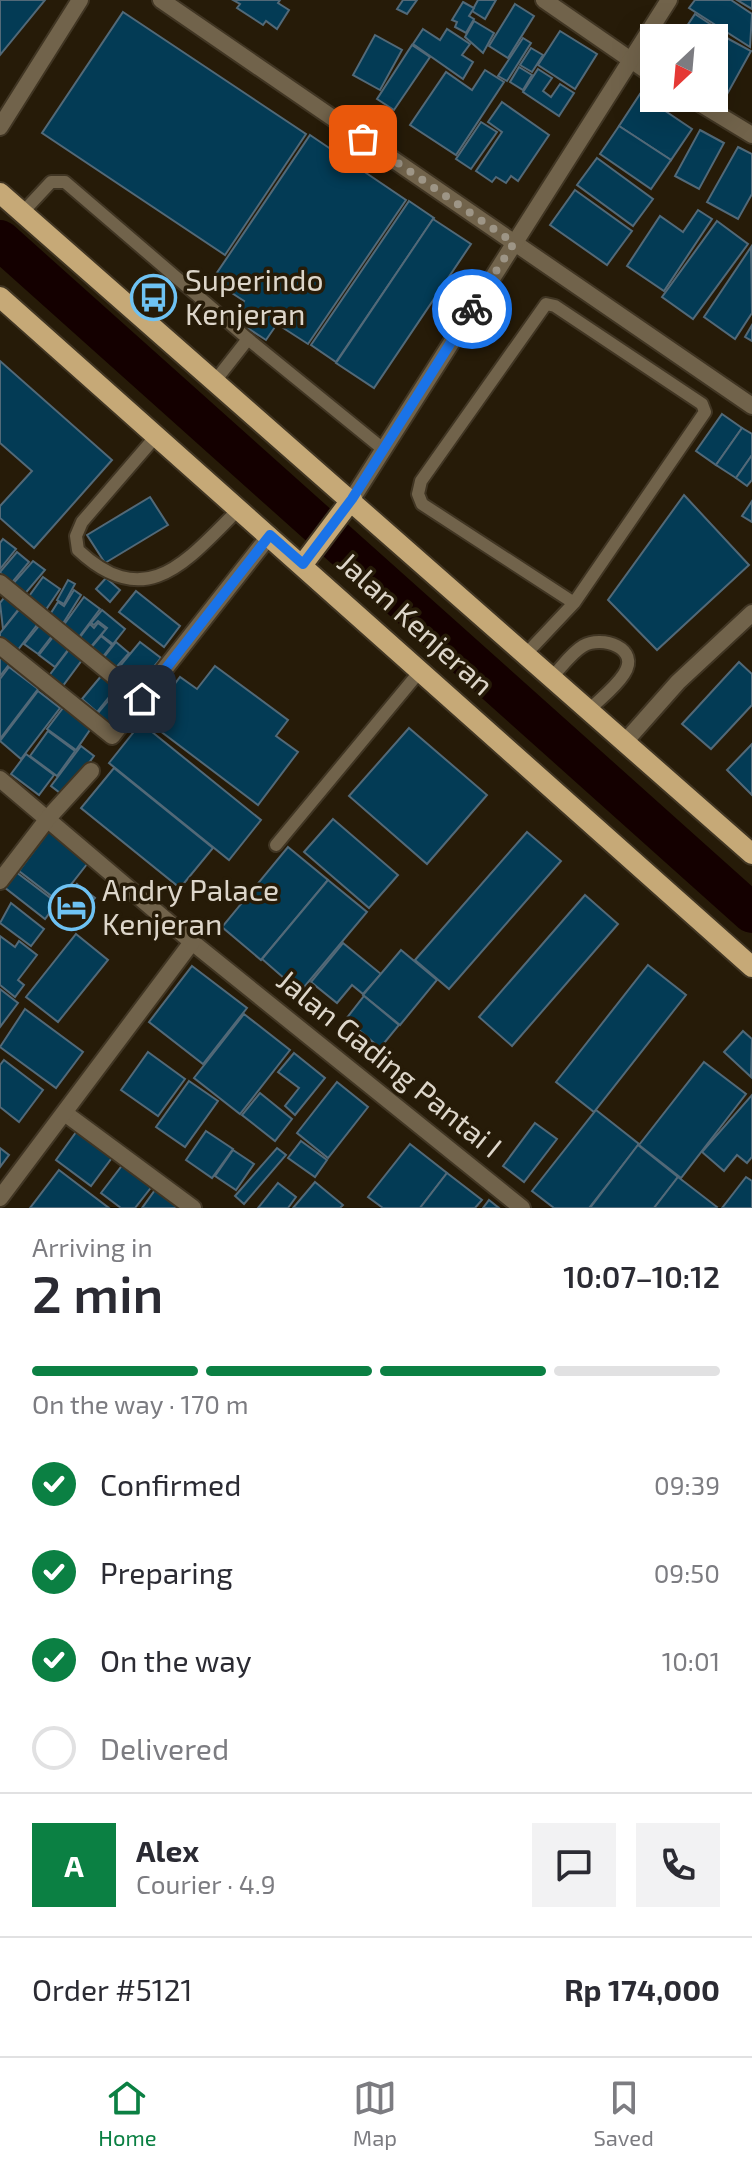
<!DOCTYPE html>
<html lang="en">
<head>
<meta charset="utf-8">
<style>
  body { margin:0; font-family:"Exo 2",sans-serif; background:#f2f2f3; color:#2b2b33; height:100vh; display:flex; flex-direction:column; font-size:30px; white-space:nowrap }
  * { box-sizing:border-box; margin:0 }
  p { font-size:26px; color:#7c7c81 }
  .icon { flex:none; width:44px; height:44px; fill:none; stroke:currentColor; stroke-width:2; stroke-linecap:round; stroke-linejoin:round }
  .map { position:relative; height:1208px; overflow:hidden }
  .side { display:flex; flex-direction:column; background:#fff; flex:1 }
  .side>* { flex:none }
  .needle { width:52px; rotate:206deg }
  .tools { position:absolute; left:640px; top:24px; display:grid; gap:16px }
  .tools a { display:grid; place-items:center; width:88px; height:88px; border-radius:0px; background:#fff; box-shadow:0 8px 32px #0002; font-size:40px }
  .pin { position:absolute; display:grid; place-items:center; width:68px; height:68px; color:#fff; margin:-34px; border-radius:16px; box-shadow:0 4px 12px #0006 }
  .courier { position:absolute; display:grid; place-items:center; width:80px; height:80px; margin:-40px; border:6px solid #1a73e8; border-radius:50%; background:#fff; color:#222; box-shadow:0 2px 10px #0007 }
  .overview em { font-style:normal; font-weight:600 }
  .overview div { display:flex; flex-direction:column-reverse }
  .overview { display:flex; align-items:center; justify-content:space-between; height:136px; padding:0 32px }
  h1 { font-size:52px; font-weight:600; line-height:60px }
  .bar { display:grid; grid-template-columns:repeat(4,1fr); gap:12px 8px; align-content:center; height:96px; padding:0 32px }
  .bar i { height:10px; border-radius:6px; background:#e1e1e2 }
  .bar .selected { background:#0b8043 }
  .bar p { grid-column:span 4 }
  .line { display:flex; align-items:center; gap:20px; padding:0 32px; border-top:2px solid #e1e1e2 }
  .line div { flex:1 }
  .round { display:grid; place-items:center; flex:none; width:84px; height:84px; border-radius:0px; background:#f2f2f3 }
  ol { padding:0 32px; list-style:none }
  li { display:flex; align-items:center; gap:24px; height:88px }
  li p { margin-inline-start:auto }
  li .icon { padding:8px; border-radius:50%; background:#0b8043; color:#fff; stroke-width:4 }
  li:last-child { color:#7c7c81 }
  li i { width:44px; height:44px; border:4px solid #e1e1e2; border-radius:50% }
  .menu { display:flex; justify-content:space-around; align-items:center; height:112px; border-top:2px solid #e1e1e2; background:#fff; font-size:22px; color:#7c7c81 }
  .menu a { display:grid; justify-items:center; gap:4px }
  .menu .selected { color:#0b8043 }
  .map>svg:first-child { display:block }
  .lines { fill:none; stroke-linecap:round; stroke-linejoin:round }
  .river { stroke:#140000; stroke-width:40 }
  .building { fill:#033b55; stroke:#526978; stroke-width:2 }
  .lane-casing { stroke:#403523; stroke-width:16 }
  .street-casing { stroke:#403523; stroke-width:20 }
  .primary-casing { stroke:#403523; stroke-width:24 }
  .lane { stroke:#71634b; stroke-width:12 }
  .street { stroke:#71634b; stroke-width:16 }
  .primary { stroke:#c6a977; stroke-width:20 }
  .done { stroke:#9d9586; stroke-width:8; stroke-dasharray:0 14.4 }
  .route { stroke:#1a73e8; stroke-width:10 }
  .labels { text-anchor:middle; stroke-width:7; stroke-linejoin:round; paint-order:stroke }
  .poi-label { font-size:30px; fill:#ddd6ca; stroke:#261b08; text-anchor:start }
  .street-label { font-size:30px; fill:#ddd6ca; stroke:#261b08 }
</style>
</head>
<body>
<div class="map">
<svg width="752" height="1208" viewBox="0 0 752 1208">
  <rect width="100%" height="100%" fill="#261b08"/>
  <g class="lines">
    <polyline class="river" points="0,240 752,913"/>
  </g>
  <g class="building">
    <polygon points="0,0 45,0 0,55"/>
    <polygon points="233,0 280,0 278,3 289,10 277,29 266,21 263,25 237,8 240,4"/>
    <polygon points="403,0 417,0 407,14 397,9"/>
    <polygon points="496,0 485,19 472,11 478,0"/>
    <polygon points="695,0 731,0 752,14 750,47 689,8"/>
    <polygon points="737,0 752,0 752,9"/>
    <polygon points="463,2 474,8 469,16 474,19 466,33 455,27 457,22 452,20"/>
    <polygon points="515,4 534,16 508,58 489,46"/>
    <polygon points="123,12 306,134 225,255 42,133"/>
    <polygon points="695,14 722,32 714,44 714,38 679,38"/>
    <polygon points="474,21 494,33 483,53 465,37"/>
    <polygon points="423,29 440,40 447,29 470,44 462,55 473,62 463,79 413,44"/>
    <polygon points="560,31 597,54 575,89 538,65"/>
    <polygon points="375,35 402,50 380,90 353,75"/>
    <polygon points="725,37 751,51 725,98 714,92 714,57"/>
    <polygon points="523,38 531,43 507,81 498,76"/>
    <polygon points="412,45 430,57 394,110 377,99"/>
    <polygon points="531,48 543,55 532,72 520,65"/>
    <polygon points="519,67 532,75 523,90 510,82"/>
    <polygon points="538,69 552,78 543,91 551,97 560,84 574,93 559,116 523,92"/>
    <polygon points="485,70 504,82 456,155 410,125 446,72 472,90"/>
    <polygon points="640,94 692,129 671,160 619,126"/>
    <polygon points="502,102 549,135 518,181 511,176 506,183 496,177 492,182 476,171 502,132 488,122"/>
    <polygon points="481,122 497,132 471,169 456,159"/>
    <polygon points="619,126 671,160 651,189 600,154"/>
    <polygon points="700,130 724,143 699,189 675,176"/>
    <polygon points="310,135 406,200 308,344 277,324 266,340 232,318 244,301 212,280"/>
    <polygon points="738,147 752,154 752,194 738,219 707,202"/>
    <polygon points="597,158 653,199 633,226 577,185"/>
    <polygon points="575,190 632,231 607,265 550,225"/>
    <polygon points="409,201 434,218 336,362 311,345"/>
    <polygon points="698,210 712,219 664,291 627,266 660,216 683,232"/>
    <polygon points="433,219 471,244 374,388 336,363"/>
    <polygon points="717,221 748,244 693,319 662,297"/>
    <polygon points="751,247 752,313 735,339 704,317"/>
    <polygon points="752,325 752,341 745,337"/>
    <polygon points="0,361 112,460 34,548 0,518 0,506 32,471 0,443"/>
    <polygon points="722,414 742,428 716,465 696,451"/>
    <polygon points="742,428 752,434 752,455 736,478 716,465"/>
    <polygon points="752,455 752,480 747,486 736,478"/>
    <polygon points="684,495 749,565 657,650 608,600"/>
    <polygon points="150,497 168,525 105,563 87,535"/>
    <polygon points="752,501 752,522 742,516"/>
    <polygon points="3,539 16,549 0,569 0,543"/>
    <polygon points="17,552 29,562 10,585 0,572"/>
    <polygon points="33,561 45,570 23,596 11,586"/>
    <polygon points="43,577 60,589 45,611 27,599"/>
    <polygon points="106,578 120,590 110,602 96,589"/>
    <polygon points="68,580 75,584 64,604 57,600"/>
    <polygon points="74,590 81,595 62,625 49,616 58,602 64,606"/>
    <polygon points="136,591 180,626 164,647 119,612"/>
    <polygon points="7,594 21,606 3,629 0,603"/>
    <polygon points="84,597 100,609 79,637 63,626"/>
    <polygon points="21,607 40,621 17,651 0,638 0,633"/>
    <polygon points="102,610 125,629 113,644 101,635 107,628 98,621 94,625 91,623"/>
    <polygon points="42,622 55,632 38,654 24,644"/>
    <polygon points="98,623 106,629 89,649 78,640 90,624 94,628"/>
    <polygon points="57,632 73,643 55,667 39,655"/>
    <polygon points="101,636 112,645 101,659 89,650"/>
    <polygon points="116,642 129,653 113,671 101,661"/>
    <polygon points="140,642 161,658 136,689 115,672"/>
    <polygon points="71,647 85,656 62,687 48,677"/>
    <polygon points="0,653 11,662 0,676"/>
    <polygon points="739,662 752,674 752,705 711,749 682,724"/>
    <polygon points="215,666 288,720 276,736 298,752 258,805 147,721 180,677 197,689"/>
    <polygon points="9,667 38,689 0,739 0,679"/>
    <polygon points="102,675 117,687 97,712 82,699"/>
    <polygon points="118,689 130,699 110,724 97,714"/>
    <polygon points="38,691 60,708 21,759 0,741"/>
    <polygon points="66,704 94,724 76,750 47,729"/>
    <polygon points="141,723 261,820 229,860 109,763"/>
    <polygon points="409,728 487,795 427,864 349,796"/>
    <polygon points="48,731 75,751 57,776 30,756"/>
    <polygon points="752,744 752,795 727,770"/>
    <polygon points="81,746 94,756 64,796 51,786"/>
    <polygon points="26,754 54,775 39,795 11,774"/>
    <polygon points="114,768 213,848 180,888 81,808"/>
    <polygon points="333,819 398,875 369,908 304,852"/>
    <polygon points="51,828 91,859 58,901 19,871"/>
    <polygon points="527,832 561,861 449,989 415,960"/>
    <polygon points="288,847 328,880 261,960 222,927"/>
    <polygon points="16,872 57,903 45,919 4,887"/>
    <polygon points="328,880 367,912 300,992 262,959"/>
    <polygon points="77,884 95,898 71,928 53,914"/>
    <polygon points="585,895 618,924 512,1046 479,1017"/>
    <polygon points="11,903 44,929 31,946 0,923"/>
    <polygon points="76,934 108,960 58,1022 26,997"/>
    <polygon points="0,936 15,947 19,941 37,955 18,980 24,985 15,997 0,985"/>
    <polygon points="343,943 381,974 363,994 352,985 337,1003 311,982"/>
    <polygon points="401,950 437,980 400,1025 363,995"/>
    <polygon points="648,965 686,995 594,1112 556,1082"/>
    <polygon points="192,966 247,1008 203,1064 149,1022"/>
    <polygon points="0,989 18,1003 0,1027"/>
    <polygon points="364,996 399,1025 380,1048 346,1019"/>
    <polygon points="25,1009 83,1052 56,1088 0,1047"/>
    <polygon points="244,1014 290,1050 240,1114 194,1078"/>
    <polygon points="743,1031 752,1039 751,1077 724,1052"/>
    <polygon points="148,1052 185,1079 158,1116 121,1090"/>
    <polygon points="294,1053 325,1078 295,1115 285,1106 299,1088 278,1072"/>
    <polygon points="4,1060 43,1090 19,1122 0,1107 0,1065"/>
    <polygon points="704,1062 746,1094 681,1178 639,1145"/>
    <polygon points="189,1081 218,1101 185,1147 156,1127"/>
    <polygon points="337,1082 368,1107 328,1158 297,1133"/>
    <polygon points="260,1093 292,1119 275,1141 242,1115"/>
    <polygon points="752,1095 752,1157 747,1163 737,1155 724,1171 702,1152"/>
    <polygon points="596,1110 639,1144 589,1208 554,1208 532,1191"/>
    <polygon points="535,1123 557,1139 524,1182 503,1166"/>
    <polygon points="79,1128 114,1155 91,1186 56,1160"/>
    <polygon points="206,1131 233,1149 212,1178 186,1160"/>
    <polygon points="301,1141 327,1160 315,1177 288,1158"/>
    <polygon points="410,1144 447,1173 420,1208 383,1208 368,1197"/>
    <polygon points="638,1145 678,1177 654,1208 590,1208"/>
    <polygon points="0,1148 9,1155 0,1167"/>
    <polygon points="277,1148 286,1155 244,1204 235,1196"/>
    <polygon points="233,1150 254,1164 236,1190 215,1176"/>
    <polygon points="124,1163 153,1185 135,1208 121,1208 101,1193"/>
    <polygon points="59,1170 109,1208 30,1208"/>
    <polygon points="447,1173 482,1200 475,1208 420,1208"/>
    <polygon points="678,1177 717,1207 716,1208 654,1208"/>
    <polygon points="746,1177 752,1181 752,1208 722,1208"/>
    <polygon points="315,1182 343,1205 340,1208 293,1208"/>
    <polygon points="278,1183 296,1197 288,1208 258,1208"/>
    <polygon points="155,1190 178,1207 177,1208 142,1208"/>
    <polygon points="489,1200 499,1208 483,1208"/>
  </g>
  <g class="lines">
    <defs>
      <g id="lane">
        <polyline points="23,212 51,182 65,182 248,339 383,449"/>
        <polyline points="215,381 248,339"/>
        <path d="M157,435L82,522L76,536L78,550C147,615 188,559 239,509"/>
        <polyline points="525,655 574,603 705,412 702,404 555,306 546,304 421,481 418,494 422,504 574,603"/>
        <path d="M551,678C561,668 571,653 583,646C602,635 641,648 624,674C615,688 600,699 588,711"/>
        <polyline points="276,845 421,670"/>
      </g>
      <g id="street">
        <polyline points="161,0 752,406"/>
        <polyline points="544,0 654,76"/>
        <polyline points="691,98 752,135"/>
        <polyline points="0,127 80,0"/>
        <polyline points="352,499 669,0"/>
        <polyline points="0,583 142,699"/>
        <polyline points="0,646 112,736 270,535"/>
        <polyline points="624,743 678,682 752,613"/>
        <polyline points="0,779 192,942 522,1208"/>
        <polyline points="0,881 49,817 91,771"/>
        <polyline points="66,1114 193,1208"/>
        <polyline points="0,1198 192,942"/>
      </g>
      <g id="primary">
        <polyline points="0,193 752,854"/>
        <polyline points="0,297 752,967"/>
        <polyline points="303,564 352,499"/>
      </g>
    </defs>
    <use href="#lane" class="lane-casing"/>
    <use href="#street" class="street-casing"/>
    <use href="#primary" class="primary-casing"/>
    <use href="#lane" class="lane"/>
    <use href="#street" class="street"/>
    <use href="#primary" class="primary"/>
  </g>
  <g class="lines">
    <polyline class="done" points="363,139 514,243 472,309"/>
    <polyline class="route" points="142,699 270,535 303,564 306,560 352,499 472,309"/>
  </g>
  <defs>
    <symbol id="bus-ring" viewBox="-11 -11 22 22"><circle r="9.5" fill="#261b08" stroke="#6ec2f3" stroke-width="1.5"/><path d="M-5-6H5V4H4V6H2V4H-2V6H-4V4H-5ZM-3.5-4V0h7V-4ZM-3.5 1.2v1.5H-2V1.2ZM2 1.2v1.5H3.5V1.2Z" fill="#6ec2f3"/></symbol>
    <symbol id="hotel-ring" viewBox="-11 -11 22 22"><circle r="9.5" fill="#261b08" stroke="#6ec2f3" stroke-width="1.5"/><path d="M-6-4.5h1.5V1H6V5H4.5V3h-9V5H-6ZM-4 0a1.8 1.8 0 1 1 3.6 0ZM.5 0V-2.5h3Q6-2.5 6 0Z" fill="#6ec2f3"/></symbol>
  </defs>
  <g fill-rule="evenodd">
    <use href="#bus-ring" x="128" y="272" width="51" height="51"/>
    <use href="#hotel-ring" x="46" y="882" width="51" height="51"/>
  </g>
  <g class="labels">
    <g class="poi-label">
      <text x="185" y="291">Superindo<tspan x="185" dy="34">Kenjeran</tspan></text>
      <text x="102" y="901">Andry Palace<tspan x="102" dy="34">Kenjeran</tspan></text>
    </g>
    <g class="street-label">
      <text transform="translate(415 624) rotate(42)" y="10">Jalan Kenjeran</text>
      <text transform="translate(389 1064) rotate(39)" y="10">Jalan Gading Pantai I</text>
    </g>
  </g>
</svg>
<div class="tools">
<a><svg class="needle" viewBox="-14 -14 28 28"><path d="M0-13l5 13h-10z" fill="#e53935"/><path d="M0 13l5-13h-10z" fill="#7c7c81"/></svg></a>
</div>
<div class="pin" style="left:363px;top:139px;background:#ea580c"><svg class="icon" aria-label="bag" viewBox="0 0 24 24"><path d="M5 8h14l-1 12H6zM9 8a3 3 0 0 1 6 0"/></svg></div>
<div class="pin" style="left:142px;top:699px;background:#1f2937"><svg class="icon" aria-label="home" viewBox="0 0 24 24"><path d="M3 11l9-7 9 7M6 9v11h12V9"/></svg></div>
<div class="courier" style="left:472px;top:309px"><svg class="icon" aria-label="bike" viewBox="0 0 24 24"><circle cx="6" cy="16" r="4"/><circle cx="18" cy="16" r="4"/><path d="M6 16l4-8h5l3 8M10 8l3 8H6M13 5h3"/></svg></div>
</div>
<section class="side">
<div class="overview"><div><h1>2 min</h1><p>Arriving in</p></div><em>10:07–10:12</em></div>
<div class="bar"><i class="selected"></i><i class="selected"></i><i class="selected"></i><i></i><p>On the way · 170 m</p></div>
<ol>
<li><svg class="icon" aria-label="check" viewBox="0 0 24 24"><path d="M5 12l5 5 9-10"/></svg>Confirmed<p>09:39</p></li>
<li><svg class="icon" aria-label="check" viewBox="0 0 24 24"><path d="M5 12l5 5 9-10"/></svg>Preparing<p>09:50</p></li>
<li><svg class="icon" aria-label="check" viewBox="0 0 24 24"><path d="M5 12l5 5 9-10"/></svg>On the way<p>10:01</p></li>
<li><i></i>Delivered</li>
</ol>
<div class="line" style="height:144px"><b class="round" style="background:#0b8043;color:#fff">A</b><div><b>Alex</b><p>Courier · 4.9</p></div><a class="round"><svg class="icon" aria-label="chat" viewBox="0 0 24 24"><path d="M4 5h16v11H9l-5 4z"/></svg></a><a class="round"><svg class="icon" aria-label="phone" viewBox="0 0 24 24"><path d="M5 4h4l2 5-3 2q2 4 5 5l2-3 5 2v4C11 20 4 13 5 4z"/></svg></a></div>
<div class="line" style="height:104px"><div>Order #5121</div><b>Rp 174,000</b></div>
</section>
<nav class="menu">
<a class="selected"><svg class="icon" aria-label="home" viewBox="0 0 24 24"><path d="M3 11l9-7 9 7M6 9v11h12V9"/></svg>Home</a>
<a><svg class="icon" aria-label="map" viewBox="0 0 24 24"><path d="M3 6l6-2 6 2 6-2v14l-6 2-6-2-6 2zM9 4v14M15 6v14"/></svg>Map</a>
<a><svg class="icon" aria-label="saved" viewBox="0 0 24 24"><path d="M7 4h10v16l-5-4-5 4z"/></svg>Saved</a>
</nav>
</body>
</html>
